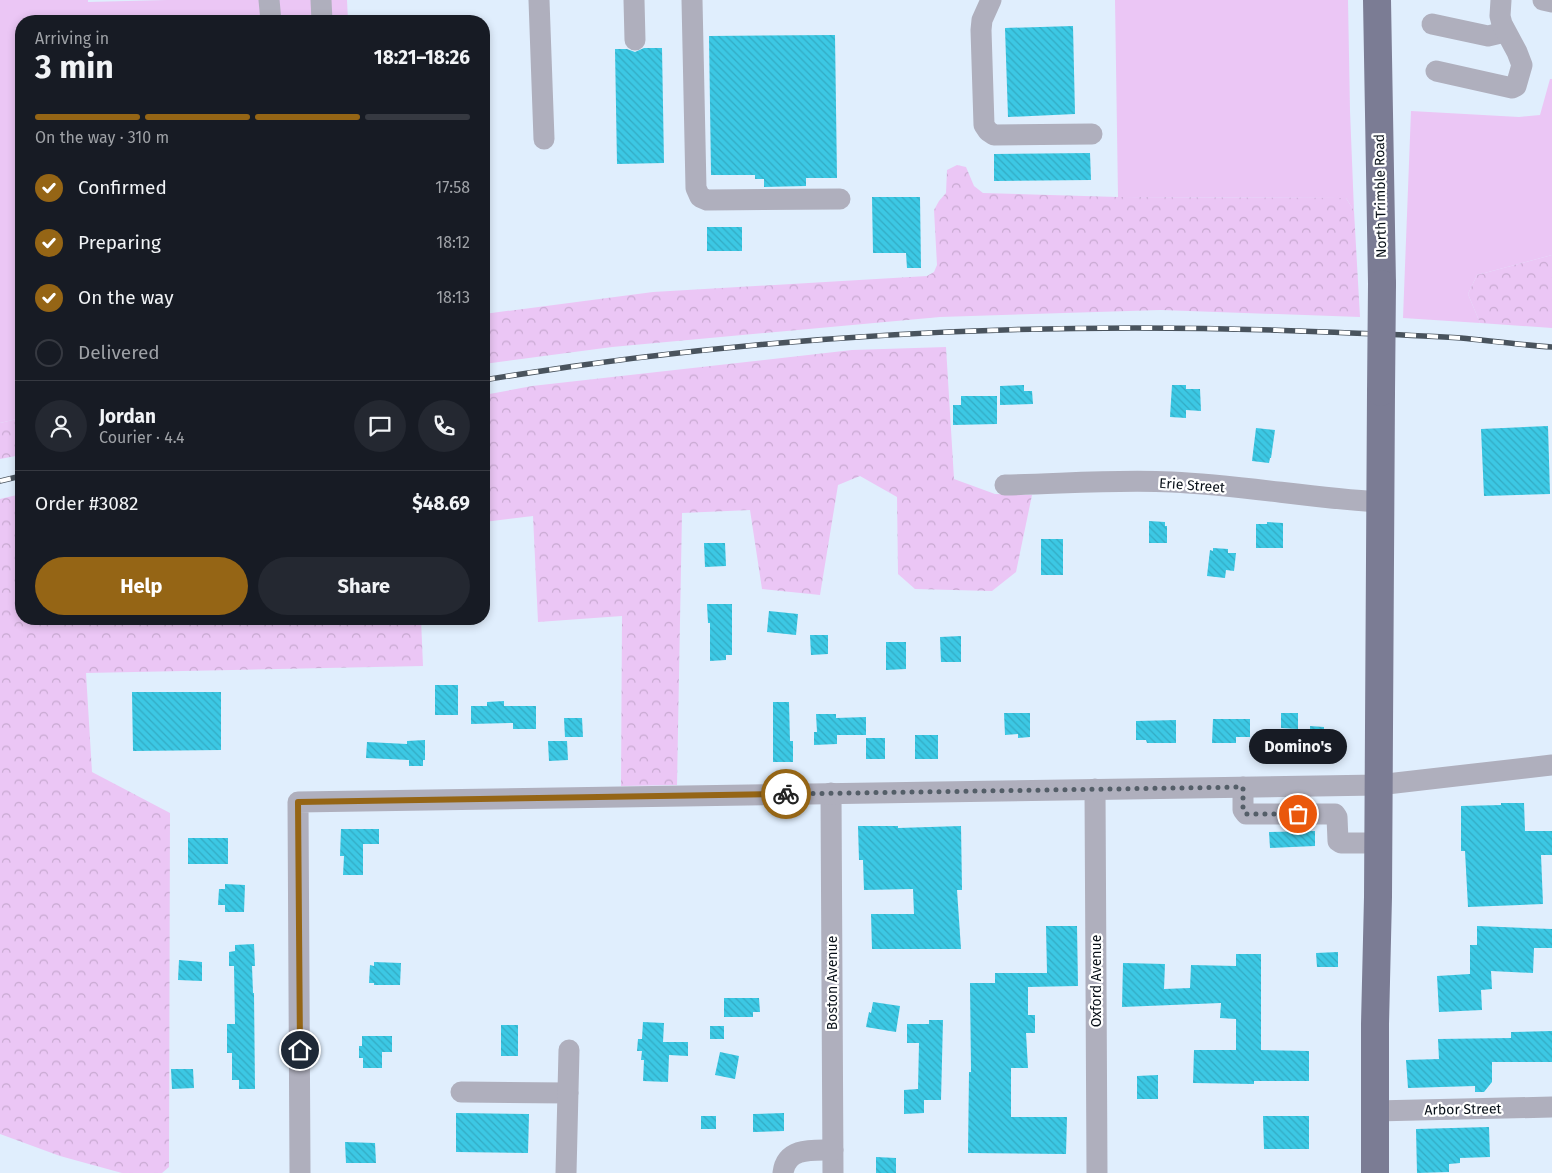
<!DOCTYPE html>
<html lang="en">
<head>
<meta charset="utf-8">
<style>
  body { margin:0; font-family:"Fira Sans",sans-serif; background:#242831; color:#f1f3f6; height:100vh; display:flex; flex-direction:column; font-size:19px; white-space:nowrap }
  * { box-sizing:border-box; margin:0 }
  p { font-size:16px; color:#9ea1a6 }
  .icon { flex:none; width:28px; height:28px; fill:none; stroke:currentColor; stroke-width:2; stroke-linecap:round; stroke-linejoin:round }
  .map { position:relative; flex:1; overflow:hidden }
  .panel { position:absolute; left:15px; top:15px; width:475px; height:610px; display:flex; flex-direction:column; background:#171b24; border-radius:20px; box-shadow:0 2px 8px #0003 }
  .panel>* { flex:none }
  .pin { position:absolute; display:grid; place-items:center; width:42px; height:42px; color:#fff; margin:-21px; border:2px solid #fff; border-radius:50%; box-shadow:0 1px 5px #0007 }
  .courier { position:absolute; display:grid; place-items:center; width:50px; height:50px; margin:-25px; border:4px solid #956515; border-radius:50%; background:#fff; color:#222; box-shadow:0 1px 6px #0007 }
  .bubble { position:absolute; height:35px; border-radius:18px; background:#171b24; box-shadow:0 2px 8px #0003; font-size:16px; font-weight:700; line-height:35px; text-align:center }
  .head em { font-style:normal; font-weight:700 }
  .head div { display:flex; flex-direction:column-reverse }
  .head { display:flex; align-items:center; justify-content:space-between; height:85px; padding:0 20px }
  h1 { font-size:32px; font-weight:700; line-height:38px }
  .bar { display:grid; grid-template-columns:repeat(4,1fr); gap:8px 5px; align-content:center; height:60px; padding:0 20px }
  .bar i { height:6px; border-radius:4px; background:#363941 }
  .bar .active { background:#956515 }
  .bar p { grid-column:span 4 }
  .line { display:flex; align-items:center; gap:12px; padding:0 20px; border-top:1px solid #363941 }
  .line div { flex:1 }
  .round { display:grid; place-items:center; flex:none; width:52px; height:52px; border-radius:26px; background:#242831 }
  ol { padding:0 20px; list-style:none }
  li { display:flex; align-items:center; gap:15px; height:55px }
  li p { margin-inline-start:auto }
  li .icon { padding:5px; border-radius:50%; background:#956515; color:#fff; stroke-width:4 }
  li:last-child { color:#9ea1a6 }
  li i { width:28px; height:28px; border:2px solid #363941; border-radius:50% }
  .cta { display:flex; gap:10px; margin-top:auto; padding:10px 20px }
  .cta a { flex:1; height:58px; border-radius:30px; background:#956515; color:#fff; font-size:20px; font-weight:700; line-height:58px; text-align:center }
  .cta a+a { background:#242831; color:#f1f3f6 }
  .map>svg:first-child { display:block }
  .green { fill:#ebc6f5 }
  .forest { fill:url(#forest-crowns) }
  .building { fill:url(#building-back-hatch) }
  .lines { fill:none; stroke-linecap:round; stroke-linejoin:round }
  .minor { stroke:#afafbd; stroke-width:21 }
  .major { stroke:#7b7c94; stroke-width:28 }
  .rail-casing { stroke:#49535d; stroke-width:5.5 }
  .rail { stroke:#fff; stroke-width:4; stroke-dasharray:11; stroke-linecap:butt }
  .major-bridge { stroke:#7b7c94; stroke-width:28 }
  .done { stroke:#545e68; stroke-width:5; stroke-dasharray:0 9 }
  .route { stroke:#956515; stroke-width:6 }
  .labels { text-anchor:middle; stroke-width:4.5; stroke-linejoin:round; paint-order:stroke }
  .street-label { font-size:14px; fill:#081018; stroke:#fff }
</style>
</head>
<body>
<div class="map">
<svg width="1552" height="1173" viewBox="0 0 1552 1173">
  <defs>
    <pattern id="forest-crowns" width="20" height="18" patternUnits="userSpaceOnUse" patternTransform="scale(1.25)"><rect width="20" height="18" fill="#ebc6f5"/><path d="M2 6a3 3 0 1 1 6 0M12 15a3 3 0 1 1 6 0" fill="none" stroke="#c8a9d1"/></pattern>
    <pattern id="building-back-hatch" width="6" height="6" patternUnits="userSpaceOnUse" patternTransform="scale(1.25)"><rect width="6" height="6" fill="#3cc8e4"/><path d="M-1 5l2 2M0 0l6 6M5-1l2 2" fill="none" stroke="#33abc3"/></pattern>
  </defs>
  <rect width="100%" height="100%" fill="#e0eefd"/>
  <g class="green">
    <polygon points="0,0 88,0 88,2 167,0 347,0 348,21 21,21 21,418 0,423"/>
    <polygon points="1115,0 1348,0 1350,111 1354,211 1346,198 1118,197"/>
    <polygon points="1550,79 1552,79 1552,255 1477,275 1468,294 1480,323 1403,318 1411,111 1519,117 1540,115"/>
  </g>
  <g class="forest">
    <polygon points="957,165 966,167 974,186 983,193 1118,197 1346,198 1354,211 1360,317 1161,310 940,317 612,347 484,364 484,314 653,292 927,276 934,272 937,265 934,210 939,201 946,193 947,170"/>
    <polygon points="1552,255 1552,328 1480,323 1468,294 1477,275"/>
    <polygon points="946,347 954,479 995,494 1032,495 1016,572 992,591 915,589 898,574 897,497 860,476 838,485 820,595 762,589 750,510 682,513 677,785 621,786 622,616 538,622 533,516 484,522 484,395 532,386 852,350"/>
    <polygon points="21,418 21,455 0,459 0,423"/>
    <polygon points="21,494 21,619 421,619 423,666 86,673 92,772 170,813 169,1167 162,1173 122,1173 60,1156 0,1134 0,499"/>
  </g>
  <g class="building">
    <polygon points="1073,26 1075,114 1008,117 1005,28"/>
    <polygon points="835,35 837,178 806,178 806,186 764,187 764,179 755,179 755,175 711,175 709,36"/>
    <polygon points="644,48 662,48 664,163 617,164 615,49 627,49 635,52"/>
    <polygon points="1090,153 1091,180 994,181 994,154"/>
    <polygon points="872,197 920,197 921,268 907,268 906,253 873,253"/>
    <rect x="707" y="227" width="35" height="24"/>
    <polygon points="1024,385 1024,391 1032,391 1033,404 1000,405 1000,386"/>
    <polygon points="1172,385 1186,385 1186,389 1200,389 1201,411 1186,410 1186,418 1170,417"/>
    <polygon points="961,396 997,396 997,424 953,425 953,405 961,405"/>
    <polygon points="1548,426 1550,494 1484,496 1481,429"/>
    <polygon points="1256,428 1275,430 1271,458 1270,458 1269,463 1252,461"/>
    <polygon points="1149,521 1165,522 1165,526 1167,526 1167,543 1149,543"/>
    <polygon points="1267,522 1283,523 1283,548 1256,548 1256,524 1267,524"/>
    <rect x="1041" y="539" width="22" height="36"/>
    <polygon points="704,543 725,543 726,566 705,567"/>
    <polygon points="1213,548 1228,549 1228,553 1236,553 1234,571 1226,570 1225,578 1207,576 1210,550 1213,551"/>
    <polygon points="707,604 732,604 732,655 726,655 726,660 710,661 710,623 708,623"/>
    <polygon points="769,611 798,614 796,635 767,632"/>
    <polygon points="810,635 828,635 828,654 811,655"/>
    <polygon points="961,636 961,662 941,662 940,637"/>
    <polygon points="886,642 906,642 906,669 886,670"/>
    <rect x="435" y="685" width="23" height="30"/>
    <polygon points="132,692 221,692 221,750 133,751"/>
    <polygon points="504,701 504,706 536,706 536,729 513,729 513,723 471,724 471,706 487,706 487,702"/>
    <polygon points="773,702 789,702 790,741 793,741 793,762 773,762"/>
    <polygon points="1004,713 1030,713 1030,737 1018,738 1018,734 1005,735"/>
    <polygon points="1281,713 1298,713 1298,729 1281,728"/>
    <polygon points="816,714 836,714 836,718 866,717 866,735 837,735 837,744 814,745 814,732 817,732"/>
    <polygon points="564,718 582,718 583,737 565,737"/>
    <polygon points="1213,719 1250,719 1250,737 1236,737 1236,743 1212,743"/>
    <polygon points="1176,720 1176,743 1147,743 1146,740 1136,740 1136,721"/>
    <polygon points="1310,726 1324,727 1324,731 1337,731 1337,750 1326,750 1326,752 1310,752"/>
    <rect x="915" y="735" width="23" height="24"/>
    <rect x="866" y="738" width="19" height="21"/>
    <polygon points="425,740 425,760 423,760 423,766 409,766 409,760 366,758 367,742 407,744 407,741"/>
    <polygon points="548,741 567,741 568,760 549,761"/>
    <polygon points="1501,803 1524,803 1525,831 1552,831 1552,855 1541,855 1543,904 1468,907 1465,851 1461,851 1461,806 1501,805"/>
    <polygon points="858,826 898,826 898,828 961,826 962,890 957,890 961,949 872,949 871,914 914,914 913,889 864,890 863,860 859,860"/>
    <polygon points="341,829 379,829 379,844 363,844 363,875 343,875 344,856 340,856"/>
    <polygon points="1315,831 1315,846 1270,848 1269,832"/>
    <rect x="188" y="838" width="40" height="26"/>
    <polygon points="225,884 245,885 244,912 225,912 225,905 218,905 219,889 225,889"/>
    <polygon points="1046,926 1077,926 1078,986 1028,987 1028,1015 1035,1015 1035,1033 1026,1033 1028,1068 1011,1068 1011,1117 1067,1117 1066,1154 968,1153 969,1072 971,1072 970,983 995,983 995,973 1047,973"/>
    <polygon points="1477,926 1552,929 1552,948 1534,948 1533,973 1491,971 1492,989 1481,990 1482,1010 1439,1012 1437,976 1470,974 1470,945 1477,945"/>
    <polygon points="254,944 255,966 252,966 253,993 254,993 255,1089 239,1089 239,1080 232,1080 232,1053 227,1053 227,1024 235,1024 234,966 229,966 229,952 235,951 235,945"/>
    <polygon points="1338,952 1338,967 1317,967 1316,953"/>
    <polygon points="1236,954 1261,954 1261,1050 1309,1051 1309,1081 1254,1081 1254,1084 1193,1083 1194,1050 1236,1050 1236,1019 1220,1018 1221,1003 1122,1007 1123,963 1165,964 1164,989 1190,988 1191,965 1236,966"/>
    <polygon points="179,960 202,962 202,981 178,980"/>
    <polygon points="374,962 401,963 400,985 374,985 374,983 369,983 370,965 374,966"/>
    <polygon points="724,998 759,998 760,1012 753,1012 753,1017 724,1017"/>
    <polygon points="873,1002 900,1006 896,1032 866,1027 869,1012 871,1013"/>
    <polygon points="929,1020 943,1020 941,1100 924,1100 924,1113 904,1114 904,1090 918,1089 919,1043 907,1043 907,1024 929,1024"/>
    <polygon points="643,1022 664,1023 663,1042 688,1042 688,1056 669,1055 668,1082 643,1081 644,1060 641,1060 642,1051 637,1051 638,1039 642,1039"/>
    <rect x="501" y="1025" width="17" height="31"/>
    <rect x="710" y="1026" width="14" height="13"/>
    <polygon points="1552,1031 1552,1062 1492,1062 1492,1082 1484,1092 1475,1092 1475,1086 1408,1088 1406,1060 1439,1059 1438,1039 1511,1038 1511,1032"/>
    <polygon points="362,1036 392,1036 392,1052 382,1052 382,1068 363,1068 363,1058 359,1058 359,1046 362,1046"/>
    <polygon points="720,1052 739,1056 735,1079 715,1075"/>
    <polygon points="171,1069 193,1069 194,1088 172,1089"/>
    <polygon points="1158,1075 1158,1099 1137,1099 1137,1076"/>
    <polygon points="456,1113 529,1114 528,1153 456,1152"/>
    <polygon points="784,1113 784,1131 753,1132 753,1114"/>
    <rect x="701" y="1116" width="15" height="13"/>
    <polygon points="1263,1116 1309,1116 1309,1149 1264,1149"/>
    <polygon points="1489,1127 1490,1157 1460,1158 1460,1163 1449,1164 1449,1172 1417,1173 1416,1129"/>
    <polygon points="345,1142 375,1143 376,1163 346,1163"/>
    <polygon points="876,1157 896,1158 896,1173 876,1173"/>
  </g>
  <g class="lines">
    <g class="minor">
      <polyline points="269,0 271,21"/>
      <polyline points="321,0 322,21"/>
      <polyline points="539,0 544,139"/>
      <polyline points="634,0 635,40"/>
      <polyline points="692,0 696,188 700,197 707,200 840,199"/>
      <polyline points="991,0 982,20 981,30 984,125 988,131 994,135 1092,134"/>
      <polyline points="1543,0 1552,2"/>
      <polyline points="1432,24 1488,36 1505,32"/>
      <polyline points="1436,71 1512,88 1516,86 1522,65 1517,52 1502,24 1500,16 1501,0"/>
      <path d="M1005,485C1060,484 1116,479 1172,482C1241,485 1310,498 1379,502"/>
      <polyline points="1243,787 1243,810 1246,814 1335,814 1337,817 1338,841 1341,843 1379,843"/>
      <polyline points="1095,789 1097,1173"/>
      <polyline points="831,793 833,1173"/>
      <polyline points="461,1092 568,1093"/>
      <polyline points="1375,1111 1552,1107"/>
      <polyline points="300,1173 298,802 1378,785 1552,765"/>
      <polyline points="566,1173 569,1050"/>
      <path d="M783,1173C786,1147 813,1150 833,1150"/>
    </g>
    <g class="major">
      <polyline points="1377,0 1382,284"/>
      <polyline points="1375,1173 1375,1024 1378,897 1381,392"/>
    </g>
    <defs>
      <g id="rail">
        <path d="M484,380C762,334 1045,320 1326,332C1371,334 1416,335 1461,338C1491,341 1522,345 1552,347"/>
        <polyline points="0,481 21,476"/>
      </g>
    </defs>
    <use href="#rail" class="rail-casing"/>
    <use href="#rail" class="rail"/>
    <polyline class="major-bridge" points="1381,392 1382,284"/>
  </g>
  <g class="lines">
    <polyline class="done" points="786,794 1243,787 1243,810 1246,814 1298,814"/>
    <polyline class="route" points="300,1050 298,802 786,794"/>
  </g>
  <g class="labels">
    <g class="street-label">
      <text transform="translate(1380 196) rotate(-91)" y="5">North Trimble Road</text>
      <text transform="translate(1192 485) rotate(4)" y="5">Erie Street</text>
      <text transform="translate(1096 981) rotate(-90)" y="5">Oxford Avenue</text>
      <text transform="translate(832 983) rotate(-90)" y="5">Boston Avenue</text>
      <text transform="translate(1463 1109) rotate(-1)" y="5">Arbor Street</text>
    </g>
  </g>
</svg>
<div class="pin" style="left:1298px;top:814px;background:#ea580c"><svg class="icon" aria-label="bag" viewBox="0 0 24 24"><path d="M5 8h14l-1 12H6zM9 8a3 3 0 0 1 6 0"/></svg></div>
<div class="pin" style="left:300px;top:1050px;background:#1f2937"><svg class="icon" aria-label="home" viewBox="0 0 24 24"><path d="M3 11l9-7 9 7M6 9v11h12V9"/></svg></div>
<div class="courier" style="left:786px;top:794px"><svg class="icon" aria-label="bike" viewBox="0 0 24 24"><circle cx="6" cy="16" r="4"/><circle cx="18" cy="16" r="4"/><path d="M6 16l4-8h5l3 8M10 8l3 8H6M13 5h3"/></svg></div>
<div class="bubble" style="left:1249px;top:729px;width:98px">Domino's</div>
<section class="panel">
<div class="head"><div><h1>3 min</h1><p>Arriving in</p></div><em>18:21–18:26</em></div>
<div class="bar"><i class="active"></i><i class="active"></i><i class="active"></i><i></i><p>On the way · 310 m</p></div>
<ol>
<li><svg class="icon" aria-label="check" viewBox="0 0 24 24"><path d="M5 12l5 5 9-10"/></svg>Confirmed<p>17:58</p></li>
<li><svg class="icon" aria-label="check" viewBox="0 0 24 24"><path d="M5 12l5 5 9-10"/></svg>Preparing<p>18:12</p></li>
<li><svg class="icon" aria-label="check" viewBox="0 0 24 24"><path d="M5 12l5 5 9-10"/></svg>On the way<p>18:13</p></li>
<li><i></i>Delivered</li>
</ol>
<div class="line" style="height:90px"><a class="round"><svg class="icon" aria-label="person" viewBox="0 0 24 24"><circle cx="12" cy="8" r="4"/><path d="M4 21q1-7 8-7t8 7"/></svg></a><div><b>Jordan</b><p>Courier · 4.4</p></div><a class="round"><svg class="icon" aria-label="chat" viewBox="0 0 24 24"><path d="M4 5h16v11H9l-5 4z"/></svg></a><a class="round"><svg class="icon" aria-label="phone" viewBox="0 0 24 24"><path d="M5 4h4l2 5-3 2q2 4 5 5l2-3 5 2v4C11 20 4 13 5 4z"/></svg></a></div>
<div class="line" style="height:65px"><div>Order #3082</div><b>$48.69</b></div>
<div class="cta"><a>Help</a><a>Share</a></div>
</section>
</div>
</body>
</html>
